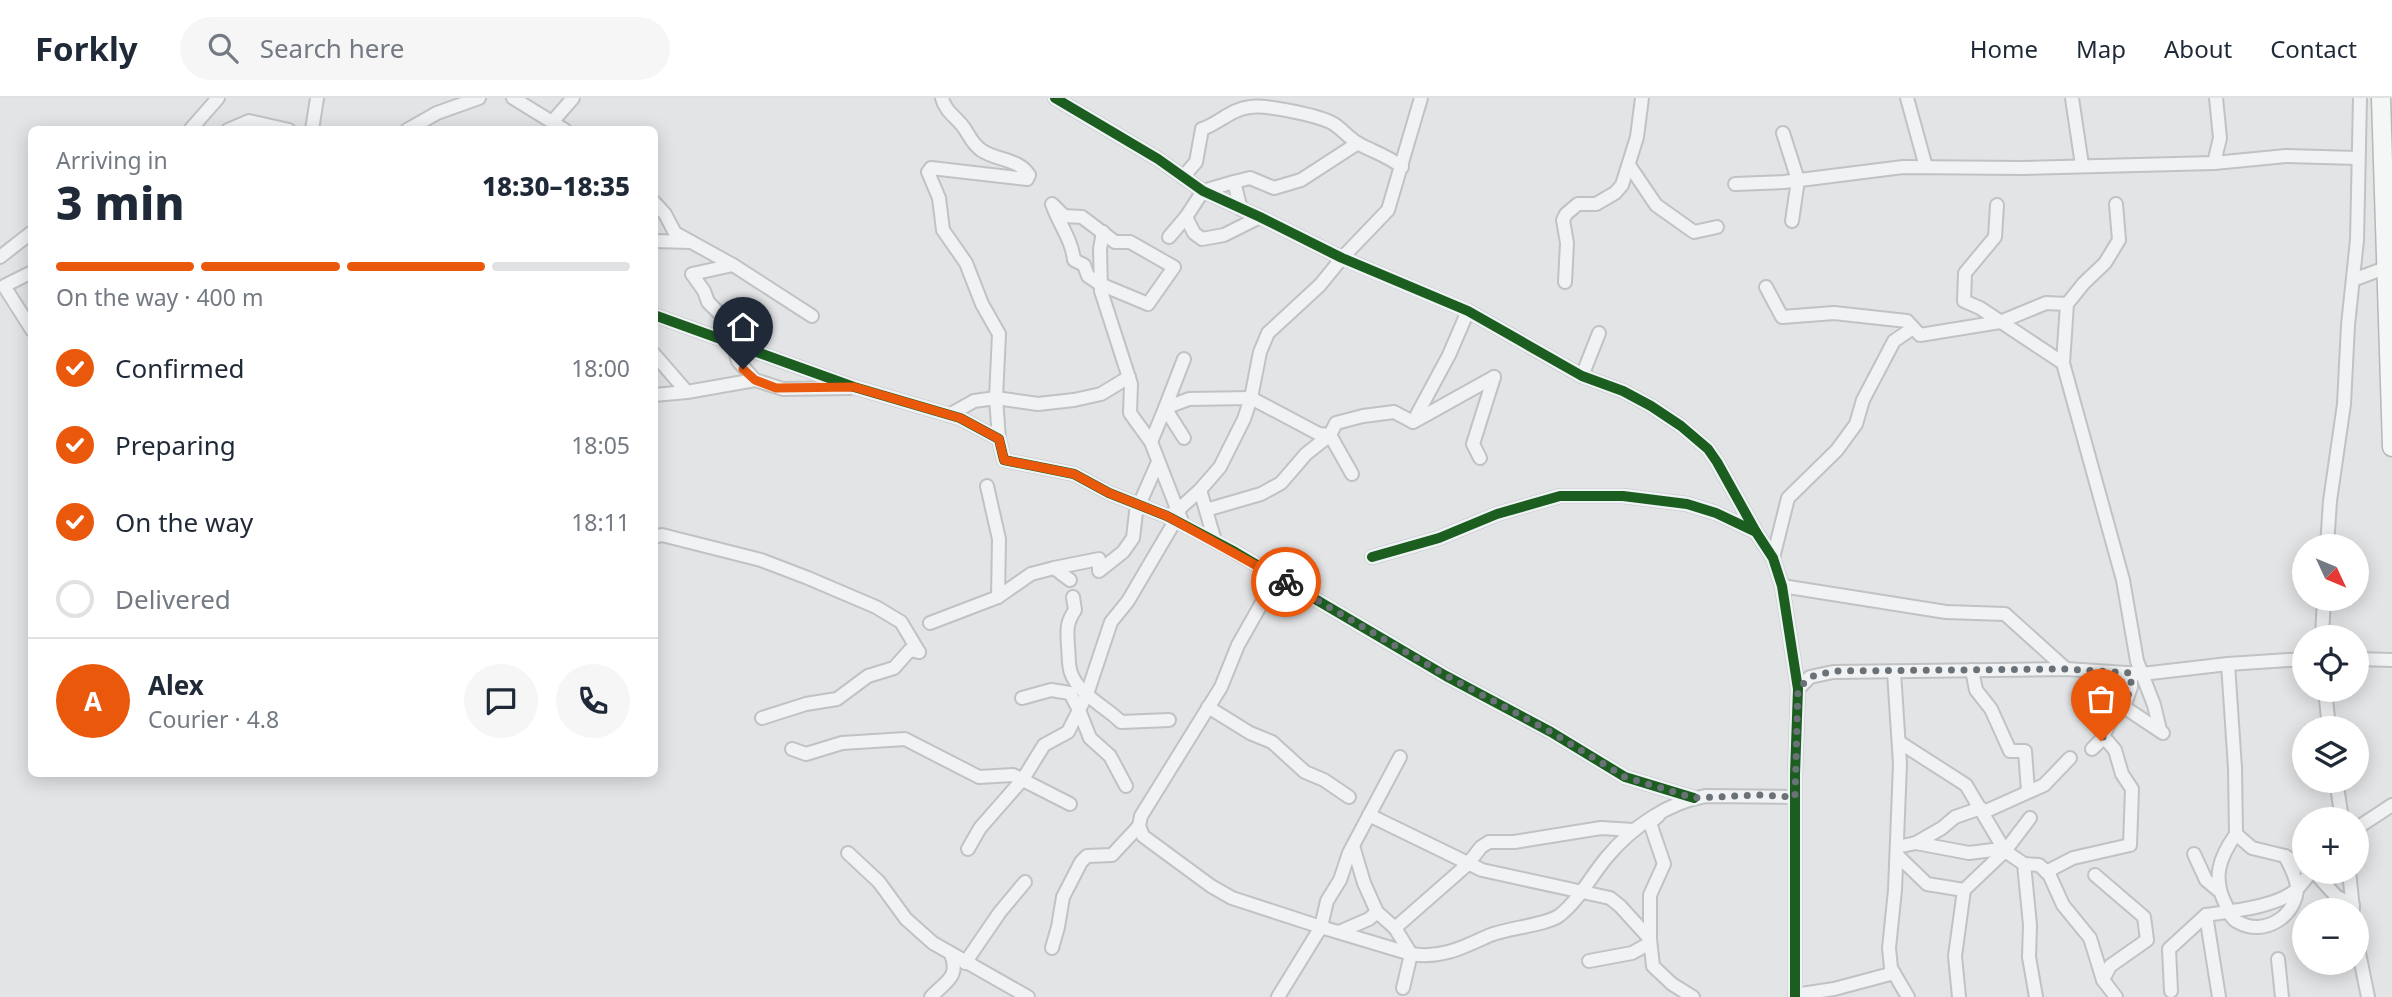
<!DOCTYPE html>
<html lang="en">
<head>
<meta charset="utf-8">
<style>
  body { margin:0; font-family:"Noto Sans",sans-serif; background:#f6f6f7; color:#1f2937; height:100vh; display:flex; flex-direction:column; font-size:26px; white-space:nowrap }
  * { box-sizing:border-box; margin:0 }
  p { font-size:23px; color:#747a83 }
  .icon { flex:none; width:38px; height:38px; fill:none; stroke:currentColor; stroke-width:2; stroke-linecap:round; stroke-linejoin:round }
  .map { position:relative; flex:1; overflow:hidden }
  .side { position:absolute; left:28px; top:28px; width:630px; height:651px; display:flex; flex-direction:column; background:#fff; border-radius:10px; box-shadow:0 4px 18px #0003 }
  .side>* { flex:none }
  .needle { width:46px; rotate:134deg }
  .tools { position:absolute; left:2292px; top:436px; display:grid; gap:14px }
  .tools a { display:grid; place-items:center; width:77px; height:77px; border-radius:50%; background:#fff; box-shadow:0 4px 18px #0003; font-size:35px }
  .pin { position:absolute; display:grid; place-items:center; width:60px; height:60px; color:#fff; margin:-72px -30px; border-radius:50% 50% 50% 0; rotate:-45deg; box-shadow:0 0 7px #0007 }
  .pin .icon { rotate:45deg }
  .courier { position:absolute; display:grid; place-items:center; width:70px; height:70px; margin:-35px; border:5px solid #ea580c; border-radius:50%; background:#fff; color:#222; box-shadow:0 2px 9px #0007 }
  .head em { font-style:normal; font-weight:800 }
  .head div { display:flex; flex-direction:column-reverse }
  .head { display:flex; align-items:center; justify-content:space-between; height:119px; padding:0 28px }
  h1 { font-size:46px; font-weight:800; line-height:52px }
  .bar { display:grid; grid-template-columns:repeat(4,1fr); gap:10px 7px; align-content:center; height:84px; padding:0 28px }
  .bar i { height:9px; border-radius:5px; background:#e0e1e3 }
  .bar .selected { background:#ea580c }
  .bar p { grid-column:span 4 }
  .line { display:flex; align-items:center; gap:18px; padding:0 28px; border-top:2px solid #e0e1e3 }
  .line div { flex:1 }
  .round { display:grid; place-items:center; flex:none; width:74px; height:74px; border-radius:37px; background:#f6f6f7 }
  ol { padding:0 28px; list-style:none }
  li { display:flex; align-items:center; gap:21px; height:77px }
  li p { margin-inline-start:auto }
  li .icon { padding:7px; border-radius:50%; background:#ea580c; color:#fff; stroke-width:4 }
  li:last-child { color:#747a83 }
  li i { width:38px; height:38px; border:4px solid #e0e1e3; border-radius:50% }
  header { display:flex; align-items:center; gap:42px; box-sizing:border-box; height:98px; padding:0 35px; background:#fff; border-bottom:2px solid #e0e1e3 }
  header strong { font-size:33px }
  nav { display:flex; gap:38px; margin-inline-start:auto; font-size:24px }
  .search { width:490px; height:63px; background:#f6f6f7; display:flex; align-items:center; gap:18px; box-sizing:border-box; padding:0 24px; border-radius:38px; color:#747a83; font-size:26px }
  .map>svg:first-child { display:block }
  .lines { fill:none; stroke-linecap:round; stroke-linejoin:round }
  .minor-casing { stroke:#c0c2c4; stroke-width:16 }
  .highway-casing { stroke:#b4b8ba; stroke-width:21 }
  .minor { stroke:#f0f2f3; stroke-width:12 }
  .highway { stroke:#f5f6f6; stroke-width:18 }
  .cycleway-casing { stroke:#eff3f5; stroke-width:15 }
  .cycleway { stroke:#1b5e20; stroke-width:10 }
  .done { stroke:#6a7278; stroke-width:7; stroke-dasharray:0 12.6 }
  .route { stroke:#ea580c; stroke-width:9 }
</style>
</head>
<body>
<header>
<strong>Forkly</strong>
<div class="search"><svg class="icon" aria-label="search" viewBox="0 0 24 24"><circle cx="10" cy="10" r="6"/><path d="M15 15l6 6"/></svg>Search here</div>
<nav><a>Home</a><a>Map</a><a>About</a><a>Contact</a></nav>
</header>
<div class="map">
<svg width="2392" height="899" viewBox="0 0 2392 899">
  <rect width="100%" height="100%" fill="#e2e4e6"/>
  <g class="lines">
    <defs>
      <g id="minor">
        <polyline points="513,0 565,32"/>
        <path d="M942,0C945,12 953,17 961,26C970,36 969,43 981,52C997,63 1018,60 1029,77L1027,81L931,70L928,74L939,100L943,132L966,165L982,206L999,236L996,300L999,341"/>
        <polyline points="1055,0 1158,61 1203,93 1260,119 1342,160 1468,213 1582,278 1623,293 1651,308 1681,328 1708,351 1717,364 1756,434"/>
        <polyline points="1907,0 1926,69"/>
        <polyline points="2072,0 2082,67"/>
        <polyline points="553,23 573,0"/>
        <polyline points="190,32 218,0"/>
        <polyline points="228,32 249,23 289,32"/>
        <polyline points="312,32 317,0"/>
        <polyline points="407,32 437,15 479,0"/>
        <polyline points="1783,35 1798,82 1792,123"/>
        <polyline points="2214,65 2286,58 2357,60"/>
        <polyline points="1629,67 1656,107 1694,134 1717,129"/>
        <path d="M1183,79L1196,64L1202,31C1218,26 1231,11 1250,9C1265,6 1321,18 1334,26C1343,32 1350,41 1359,46C1374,54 1388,58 1402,69"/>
        <polyline points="1234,84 1250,80 1274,90 1301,82 1358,45"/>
        <polyline points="1735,86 1784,84 1903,69 2022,70 2214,65 2220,40 2216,0"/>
        <polyline points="654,104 665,116 675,135 733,167 812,218"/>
        <path d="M1052,106L1064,118L1082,119L1115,144H1130L1174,169L1148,206L1100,186L1088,178L1084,167L1074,162C1072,142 1059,126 1052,106Z"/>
        <polyline points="1997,107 1995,139 1965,175 1964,203 1980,210 2063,265 2123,482 2137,563 2154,607 2160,632"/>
        <polyline points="1186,119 1194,135 1202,141 1224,137 1260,119"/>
        <polyline points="1103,134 1100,151 1101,193 1131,286 1130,315 1151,344 1181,421"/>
        <polyline points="1169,139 1186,119 1203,93 1234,84 1241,111"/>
        <polyline points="654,143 691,144"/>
        <polyline points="0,159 32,134"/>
        <polyline points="733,167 692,176 704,193 708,204 726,222 738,263 755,282 783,291 850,290"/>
        <polyline points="32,174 4,188 32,232"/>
        <polyline points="2353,182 2385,170"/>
        <polyline points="1565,184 1567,145 1563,122 1566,116 1578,106 1596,106 1615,95 1622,87 1637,39 1642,0"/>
        <polyline points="1766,189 1782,219 1834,215 1907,223 1920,237 2000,224 2046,205 2067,206"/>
        <polyline points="654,217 854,289 960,320 999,341 1004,362 1074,376 1109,395 1167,418 1235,454 1446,578 1551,634 1625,679 1694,700"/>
        <polyline points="654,256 687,294 755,282"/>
        <polyline points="2063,265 2067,206 2084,185 2105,165 2119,142 2116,106"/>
        <polyline points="1582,278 1599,235"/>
        <polyline points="654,297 687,294"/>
        <polyline points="949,317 974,303 996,300 1038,306 1074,302 1101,296 1129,279"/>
        <polyline points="1415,323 1494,279"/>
        <polyline points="1413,324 1449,257 1468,213"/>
        <polyline points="1184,340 1165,310 1184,261"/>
        <polyline points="1151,344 1165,310 1189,301 1251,300 1319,336 1330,337 1352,376"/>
        <polyline points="1480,360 1473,346 1494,279"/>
        <polyline points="987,388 999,441 998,499"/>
        <polyline points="1200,392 1215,443"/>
        <polyline points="1206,412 1261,396 1281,385 1306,356 1330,337 1336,325 1363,318 1394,314 1413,324"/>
        <polyline points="1167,418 1177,413 1200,392 1220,369 1244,321 1251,300 1260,254 1268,235 1320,187 1342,160 1388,112 1421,0"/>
        <polyline points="654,439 662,437 761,462 808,480 876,509 901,524 919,554"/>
        <polyline points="2327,448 2330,403 2344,306 2348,227 2357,142 2360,0"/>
        <polyline points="1372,459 1439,440 1497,416 1560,398 1623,398 1687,406 1716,415 1756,434 1773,460 1782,488 1798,591 1795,676 1795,899"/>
        <polyline points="1773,460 1788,400 1837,352 1856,326 1863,302 1894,243 1913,230"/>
        <polyline points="1054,470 1099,461 1099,473 1123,454 1133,440 1136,414 1158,364"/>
        <polyline points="1272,487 1238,547 1221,589 1141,718 1139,728 1143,738 1211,788 1232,800 1321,829 1327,803 1340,782 1349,755 1400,659"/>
        <polyline points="1782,488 1946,514 2005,516 2066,571"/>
        <path d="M1073,499L1075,512C1066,525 1067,533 1068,548C1069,556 1068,567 1071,575C1079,597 1105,608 1121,624L1169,622"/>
        <polyline points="930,525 998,499 1031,476 1054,470 1070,482"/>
        <polyline points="2322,539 2324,500"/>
        <polyline points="2357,561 2392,562"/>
        <polyline points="2228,566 2235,670 2236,736 2252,750 2285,758 2305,770"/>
        <polyline points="1972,572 1976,592 1991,611 2010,653 2025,653 2028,693"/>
        <polyline points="1894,574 1900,666 1895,792 1889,850 1891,870 1908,899"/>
        <polyline points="1798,591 1810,579 1833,574 2066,571 2142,576 2228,566 2305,561"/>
        <polyline points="2325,592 2329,630"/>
        <polyline points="1208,609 1250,635 1272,644 1305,674 1324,682 1349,699"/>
        <polyline points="2124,609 2163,635"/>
        <polyline points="762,620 806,606 837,601 868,578 894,570 910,552 919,554"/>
        <polyline points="1899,644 1966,687 2005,753 2024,766 2030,827 2029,859 2036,899"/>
        <polyline points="792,651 806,656 842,645 905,641 979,679 1013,677 1070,706"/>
        <polyline points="2092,651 2100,643 2112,621 2124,609 2131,589 2131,575"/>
        <polyline points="2336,682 2342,721"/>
        <polyline points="1126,688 1110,658 1090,640 1079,612 1087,596 1111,524 1128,503 1175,423"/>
        <polyline points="1984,714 2044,687 2070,660"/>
        <polyline points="1369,717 1482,772 1610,800 1620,808 1650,841"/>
        <polyline points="1658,718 1650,725 1664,766 1650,797 1650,841 1653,868 1672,886 1693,899"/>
        <polyline points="2357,730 2392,707"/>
        <path d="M2236,736C2219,760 2212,780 2226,807C2229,813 2231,821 2238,824C2264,839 2297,818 2297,789C2296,778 2290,768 2285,758"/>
        <polyline points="1916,745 1942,730 1955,719 1981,710"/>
        <polyline points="1353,748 1364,785 1377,814"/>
        <polyline points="1897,749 1916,745 1969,755 1993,752 2002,756"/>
        <polyline points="968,751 980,730 1023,681 1044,647 1068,634 1079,612 1070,595 1051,592 1022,600"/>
        <polyline points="848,755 879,784 906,821 933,845 1028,899"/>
        <polyline points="2194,756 2206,782 2218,792"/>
        <polyline points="1897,757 1927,786 1964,792 1955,858 1959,899"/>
        <polyline points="2024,766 2039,767 2049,776 2063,807 2090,840 2103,882 2116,899"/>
        <polyline points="2046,774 2073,760 2130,747 2132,691 2122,676 2115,652 2103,638"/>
        <polyline points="2311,774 2316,776 2336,798 2353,807"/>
        <polyline points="2349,774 2353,811"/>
        <polyline points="2095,777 2144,819 2147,842 2110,868 2103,882"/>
        <polyline points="1964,792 2005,753 2030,720"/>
        <polyline points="2206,817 2219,899"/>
        <polyline points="1339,834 1369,821 1377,814 1395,830"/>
        <polyline points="2357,845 2368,899"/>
        <polyline points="1052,850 1058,829 1063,799 1081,764 1087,758 1112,757 1139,728"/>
        <polyline points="2278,861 2282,899"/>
        <polyline points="1589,863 1632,855 1650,845"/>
        <polyline points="965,865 1000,814 1025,784"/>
        <polyline points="1403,890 1411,856 1395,830 1468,766 1481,749 1489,744 1514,744 1601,730 1633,732"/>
        <path d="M2171,893L2169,851L2206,817C2232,813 2278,809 2297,791C2302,786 2307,779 2311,774"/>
        <polyline points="1795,897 1834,891 1894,875"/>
        <path d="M931,899C946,883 960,879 951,856"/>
        <path d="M1278,899L1321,829L1411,856C1440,861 1462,850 1488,838C1506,830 1548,827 1560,817C1579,802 1591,778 1607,759C1631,730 1668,704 1706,698L1795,699"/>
      </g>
      <polyline id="highway" points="2381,0 2392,349"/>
    </defs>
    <use href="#minor" class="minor-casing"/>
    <use href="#highway" class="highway-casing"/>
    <use href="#minor" class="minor"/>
    <use href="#highway" class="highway"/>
    <defs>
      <g id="cycleway">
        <polyline points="1055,0 1158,61 1203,93 1260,119 1342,160 1468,213 1582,278 1623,293 1651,308 1681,328 1708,351 1717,364 1756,434"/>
        <polyline points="654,217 854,289 960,320 999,341 1004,362 1074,376 1109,395 1167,418 1235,454 1446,578 1551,634 1625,679 1694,700"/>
        <polyline points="1372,459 1439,440 1497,416 1560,398 1623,398 1687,406 1716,415 1756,434 1773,460 1782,488 1798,591 1795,676 1795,899"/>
      </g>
    </defs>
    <use href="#cycleway" class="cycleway-casing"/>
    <use href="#cycleway" class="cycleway"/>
  </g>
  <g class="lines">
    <polyline class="done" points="1286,484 1447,578 1551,634 1625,679 1694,700 1758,697 1795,699 1798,591 1810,579 1833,573 2066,571 2131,575 2131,589 2124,609 2112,621 2101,643"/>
    <polyline class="route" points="743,271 755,282 776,290 854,289 960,320 999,341 1004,362 1074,376 1109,395 1167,418 1286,484"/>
  </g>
</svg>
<div class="tools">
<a><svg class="needle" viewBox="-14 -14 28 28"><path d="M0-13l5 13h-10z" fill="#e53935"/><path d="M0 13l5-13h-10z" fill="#747a83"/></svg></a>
<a><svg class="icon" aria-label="locate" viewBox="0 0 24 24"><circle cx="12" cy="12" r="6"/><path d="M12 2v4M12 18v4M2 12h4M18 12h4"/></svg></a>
<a><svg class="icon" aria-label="layers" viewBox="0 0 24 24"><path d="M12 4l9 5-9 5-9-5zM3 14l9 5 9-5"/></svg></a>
<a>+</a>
<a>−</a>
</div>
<div class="pin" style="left:2101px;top:643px;background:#ea580c"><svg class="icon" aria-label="bag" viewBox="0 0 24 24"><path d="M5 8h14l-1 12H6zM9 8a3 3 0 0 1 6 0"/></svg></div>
<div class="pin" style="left:743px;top:271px;background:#1f2937"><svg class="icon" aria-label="home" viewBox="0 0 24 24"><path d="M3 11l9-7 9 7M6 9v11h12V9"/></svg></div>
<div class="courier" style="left:1286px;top:484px"><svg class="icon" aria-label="bike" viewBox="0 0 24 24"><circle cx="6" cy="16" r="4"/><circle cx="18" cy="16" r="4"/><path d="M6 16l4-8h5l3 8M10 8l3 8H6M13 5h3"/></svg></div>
<section class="side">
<div class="head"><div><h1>3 min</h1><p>Arriving in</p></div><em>18:30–18:35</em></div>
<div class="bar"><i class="selected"></i><i class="selected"></i><i class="selected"></i><i></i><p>On the way · 400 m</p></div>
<ol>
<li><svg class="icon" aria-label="check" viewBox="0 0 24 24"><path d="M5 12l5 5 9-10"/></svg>Confirmed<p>18:00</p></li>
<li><svg class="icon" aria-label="check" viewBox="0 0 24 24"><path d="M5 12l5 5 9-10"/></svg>Preparing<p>18:05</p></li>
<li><svg class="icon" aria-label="check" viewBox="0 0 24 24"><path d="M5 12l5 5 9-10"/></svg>On the way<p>18:11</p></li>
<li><i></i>Delivered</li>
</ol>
<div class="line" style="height:126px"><b class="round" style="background:#ea580c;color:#fff">A</b><div><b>Alex</b><p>Courier · 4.8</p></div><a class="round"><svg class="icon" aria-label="chat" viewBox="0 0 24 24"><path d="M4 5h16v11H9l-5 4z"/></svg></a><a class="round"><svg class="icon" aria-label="phone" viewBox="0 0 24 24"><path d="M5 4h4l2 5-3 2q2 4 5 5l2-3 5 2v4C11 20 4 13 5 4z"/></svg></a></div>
</section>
</div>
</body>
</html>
